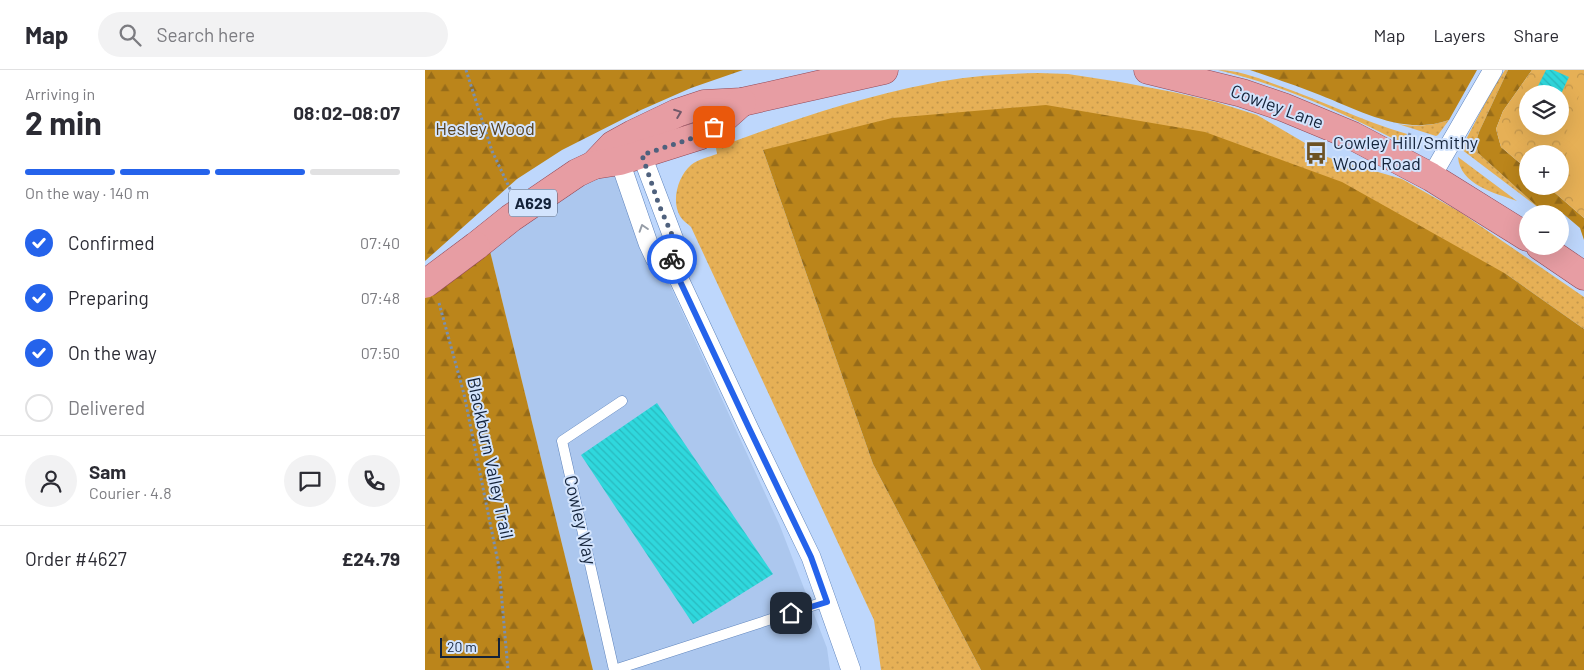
<!DOCTYPE html>
<html lang="en">
<head>
<meta charset="utf-8">
<style>
  body { margin:0; font-family:Barlow,sans-serif; background:#f2f2f3; color:#2b2b33; height:100vh; display:flex; flex-direction:column; font-size:19px; white-space:nowrap }
  * { box-sizing:border-box; margin:0 }
  p { font-size:16px; color:#7c7c81 }
  .icon { flex:none; width:28px; height:28px; fill:none; stroke:currentColor; stroke-width:2; stroke-linecap:round; stroke-linejoin:round }
  .map { position:relative; flex:1; overflow:hidden }
  .drawer { display:flex; flex-direction:column; background:#fff; width:425px }
  .drawer>* { flex:none }
  .buttons { position:absolute; left:1094px; top:15px; display:grid; gap:10px }
  .buttons a { display:grid; place-items:center; width:50px; height:50px; border-radius:50%; background:#fff; box-shadow:0 5px 20px #0002; font-size:25px }
  .scale { position:absolute; left:15px; bottom:12px; width:60px; box-sizing:border-box; padding-left:5px; border:2px solid #132239; border-top:0; font-size:14px; line-height:18px; white-space:nowrap; color:#132239; -webkit-text-stroke:4px #d3e4fd; paint-order:stroke }
  .pin { position:absolute; display:grid; place-items:center; width:42px; height:42px; color:#fff; margin:-21px; border-radius:10px; box-shadow:0 2px 8px #0006 }
  .courier { position:absolute; display:grid; place-items:center; width:50px; height:50px; margin:-25px; border:4px solid #2563eb; border-radius:50%; background:#fff; color:#222; box-shadow:0 1px 6px #0007 }
  .summary em { font-style:normal; font-weight:700 }
  .summary div { display:flex; flex-direction:column-reverse }
  .summary { display:flex; align-items:center; justify-content:space-between; height:85px; padding:0 25px }
  h1 { font-size:32px; font-weight:700; line-height:38px }
  .bar { display:grid; grid-template-columns:repeat(4,1fr); gap:8px 5px; align-content:center; height:60px; padding:0 25px }
  .bar i { height:6px; border-radius:4px; background:#e1e1e2 }
  .bar .selected { background:#2563eb }
  .bar p { grid-column:span 4 }
  .line { display:flex; align-items:center; gap:12px; padding:0 25px; border-top:1px solid #e1e1e2 }
  .line div { flex:1 }
  .round { display:grid; place-items:center; flex:none; width:52px; height:52px; border-radius:26px; background:#f2f2f3 }
  ol { padding:0 25px; list-style:none }
  li { display:flex; align-items:center; gap:15px; height:55px }
  li p { margin-inline-start:auto }
  li .icon { padding:5px; border-radius:50%; background:#2563eb; color:#fff; stroke-width:4 }
  li:last-child { color:#7c7c81 }
  li i { width:28px; height:28px; border:2px solid #e1e1e2; border-radius:50% }
  header { display:flex; align-items:center; gap:30px; box-sizing:border-box; height:70px; padding:0 25px; background:#fff; border-bottom:1px solid #e1e1e2 }
  header strong { font-size:24px }
  nav { display:flex; gap:28px; margin-inline-start:auto; font-size:18px }
  .search { width:350px; height:45px; background:#f2f2f3; display:flex; align-items:center; gap:12px; box-sizing:border-box; padding:0 18px; border-radius:28px; color:#7c7c81; font-size:19px }
  main { display:flex; flex:1; min-height:0 }
  .map>svg:first-child { display:block }
  .built { fill:#acc7ee }
  .grass { fill:url(#grass-dots) }
  .forest { fill:url(#forest-firs) }
  .park { fill:url(#park-crowns); fill-rule:evenodd }
  .pitch { fill:#e6b056 }
  .building { fill:url(#building-back-hatch) }
  .lines { fill:none; stroke-linecap:round; stroke-linejoin:round }
  .service-casing { stroke:#5e84bd; stroke-width:11 }
  .minor-casing { stroke:#5e84bd; stroke-width:20 }
  .primary-casing { stroke:#924856; stroke-width:29 }
  .path { stroke:#7b90af; stroke-width:3; stroke-dasharray:2.5 2.5; stroke-linecap:butt }
  .service { stroke:#fff; stroke-width:10 }
  .minor { stroke:#fff; stroke-width:19 }
  .primary { stroke:#e79da3; stroke-width:28 }
  .primary-bridge-casing { stroke:#924856; stroke-width:29; stroke-linecap:butt }
  .primary-bridge { stroke:#e79da3; stroke-width:28 }
  .oneway { stroke:#725969 }
  .oneway2 { stroke:#959ca6 }
  .done { stroke:#4f617d; stroke-width:5; stroke-dasharray:0 9 }
  .route { stroke:#2563eb; stroke-width:6 }
  .labels { text-anchor:middle; stroke-width:4; stroke-linejoin:round; paint-order:stroke }
  .shield { fill:#d3e4fd; stroke:#4d5c74; stroke-width:1 }
  .shield-label { font-size:16px; font-weight:bold; fill:#132239 }
  .street-label { font-size:18px; fill:#132239; stroke:#d3e4fd }
  .park-label { font-size:18px; fill:#5a421b; stroke:#d3e4fd }
  .poi-label { font-size:18px; fill:#132239; stroke:#d3e4fd; text-anchor:start }
</style>
</head>
<body>
<header>
<strong>Map</strong>
<div class="search"><svg class="icon" aria-label="search" viewBox="0 0 24 24"><circle cx="10" cy="10" r="6"/><path d="M15 15l6 6"/></svg>Search here</div>
<nav><a>Map</a><a>Layers</a><a>Share</a></nav>
</header>
<main>
<section class="drawer">
<div class="summary"><div><h1>2 min</h1><p>Arriving in</p></div><em>08:02–08:07</em></div>
<div class="bar"><i class="selected"></i><i class="selected"></i><i class="selected"></i><i></i><p>On the way · 140 m</p></div>
<ol>
<li><svg class="icon" aria-label="check" viewBox="0 0 24 24"><path d="M5 12l5 5 9-10"/></svg>Confirmed<p>07:40</p></li>
<li><svg class="icon" aria-label="check" viewBox="0 0 24 24"><path d="M5 12l5 5 9-10"/></svg>Preparing<p>07:48</p></li>
<li><svg class="icon" aria-label="check" viewBox="0 0 24 24"><path d="M5 12l5 5 9-10"/></svg>On the way<p>07:50</p></li>
<li><i></i>Delivered</li>
</ol>
<div class="line" style="height:90px"><a class="round"><svg class="icon" aria-label="person" viewBox="0 0 24 24"><circle cx="12" cy="8" r="4"/><path d="M4 21q1-7 8-7t8 7"/></svg></a><div><b>Sam</b><p>Courier · 4.8</p></div><a class="round"><svg class="icon" aria-label="chat" viewBox="0 0 24 24"><path d="M4 5h16v11H9l-5 4z"/></svg></a><a class="round"><svg class="icon" aria-label="phone" viewBox="0 0 24 24"><path d="M5 4h4l2 5-3 2q2 4 5 5l2-3 5 2v4C11 20 4 13 5 4z"/></svg></a></div>
<div class="line" style="height:65px"><div>Order #4627</div><b>£24.79</b></div>
</section>
<div class="map">
<svg width="1159" height="600" viewBox="0 0 1159 600">
  <defs>
    <pattern id="grass-dots" width="8" height="8" patternUnits="userSpaceOnUse" patternTransform="scale(1.25)"><rect width="8" height="8" fill="#e6b056"/><path d="M2 2h.1M6 6h.1" fill="none" stroke="#c4974c" stroke-width="1.8" stroke-linecap="round"/></pattern>
    <pattern id="forest-firs" width="22" height="20" patternUnits="userSpaceOnUse" patternTransform="scale(1.25)"><rect width="22" height="20" fill="#bb851b"/><path d="M5 1l3.5 6h-7zM16 11l3.5 6h-7z" fill="#976c19"/></pattern>
    <pattern id="park-crowns" width="20" height="18" patternUnits="userSpaceOnUse" patternTransform="scale(1.25)"><rect width="20" height="18" fill="#e6b056"/><path d="M2 6a3 3 0 1 1 6 0M12 15a3 3 0 1 1 6 0" fill="none" stroke="#c4974c"/></pattern>
    <pattern id="building-back-hatch" width="6" height="6" patternUnits="userSpaceOnUse" patternTransform="scale(1.25)"><rect width="6" height="6" fill="#2fd8dd"/><path d="M-1 5l2 2M0 0l6 6M5-1l2 2" fill="none" stroke="#29b9be"/></pattern>
  </defs>
  <rect width="100%" height="100%" fill="#bed7fc"/>
  <polygon class="built" points="190,95 355,456 402,578 405,600 168,600 63,173"/>
  <g class="grass">
    <path d="M793,0C814,0 833,8 852,15C896,30 937,51 982,64L977,73C919,43 857,15 793,0Z"/>
    <polygon points="1080,0 1083,0 1054,62 1051,72 1053,83 1115,139 1036,79 1068,18"/>
    <path d="M613,3L643,4L695,12L748,22L791,32L832,45L880,73L879,78L905,88L977,109L1035,142L1159,227V259L1081,204L338,80L448,394L556,600H456L449,550L266,157C263,154 257,150 255,146C246,131 253,106 266,95C273,89 284,87 292,84L291,78C358,53 432,28 503,14C539,6 576,4 613,3Z"/>
    <path d="M1024,50L1013,65L1011,66L973,54C990,57 1007,56 1024,50Z"/>
    <path d="M1033,87L1092,131C1070,123 1035,115 1033,87Z"/>
  </g>
  <g class="forest">
    <polygon points="0,0 318,0 266,18 216,40 137,80 92,109 0,191"/>
    <path d="M825,0H1052L1024,50C979,66 936,41 895,25C872,16 849,8 825,0Z"/>
    <polygon points="1083,0 1107,0 1078,41 1071,59 1076,77 1102,99 1102,116 1122,116 1159,148 1159,170 1155,158 1135,141 1115,139 1053,83 1051,72 1054,62"/>
    <polygon points="621,35 780,62 917,112 1081,204 1159,259 1159,600 556,600 448,394 338,80 467,48"/>
    <polygon points="63,173 168,600 0,600 0,220"/>
  </g>
  <path class="park" d="M1107,0H1159V148L1122,116H1135V84H1102V99L1076,77L1071,59L1078,41ZM1102,24H1135V56H1102Z"/>
  <polygon class="pitch" points="1159,14 1159,140 1147,116 1142,88 1142,61 1149,38"/>
  <g class="building">
    <polygon points="1121,0 1128,0 1144,7 1136,24 1114,24 1110,22"/>
    <polygon points="232,333 348,504 268,554 156,385"/>
  </g>
  <g class="lines">
    <defs>
      <g id="service">
        <polyline points="189,600 137,371 197,331"/>
        <polyline points="189,600 402,531"/>
      </g>
      <g id="minor">
        <polyline points="213,75 251,175 246,192 324,359 386,487 426,600"/>
        <polyline points="191,80 223,173 230,188 246,192"/>
        <polyline points="1006,107 1068,0"/>
      </g>
      <g id="primary">
        <polyline points="723,0 817,23 858,37 928,66 1006,107 1102,167"/>
        <polyline points="169,95 188,75 208,64 252,43 279,34 317,32 459,0"/>
        <polyline points="51,176 86,148 152,103 169,95 195,91 274,66 289,57 317,32"/>
        <polyline points="1115,176 1159,206"/>
      </g>
    </defs>
    <use href="#service" class="service-casing"/>
    <use href="#minor" class="minor-casing"/>
    <use href="#primary" class="primary-casing"/>
    <g class="path">
      <polyline points="41,0 67,81 86,121"/>
      <polyline points="982,70 986,61"/>
      <polyline points="14,233 39,324 74,497 83,600"/>
    </g>
    <use href="#service" class="service"/>
    <use href="#minor" class="minor"/>
    <use href="#primary" class="primary"/>
    <defs>
      <polyline id="primary-bridge" points="0,214 51,176"/>
    </defs>
    <use href="#primary-bridge" class="primary-bridge-casing"/>
    <use href="#primary-bridge" class="primary-bridge"/>
  </g>
  <defs><path id="oneway-chevron" d="M-2-3.5L2.5 0L-2 3.5" fill="none" stroke-width="1.6" stroke-linecap="round" stroke-linejoin="round" transform="scale(1.25)"/></defs>
  <use class="oneway" href="#oneway-chevron" transform="translate(253 43) rotate(-21)"/>
  <use class="oneway2" href="#oneway-chevron" transform="translate(218 158) rotate(-108)"/>
  <g class="lines">
    <polyline class="done" points="247,189 251,174 234,135 217,85 274,66 289,57"/>
    <polyline class="route" points="247,189 246,192 324,358 386,487 402,532 366,543"/>
  </g>
  <defs>
    <symbol id="bus-bare" viewBox="-9 -9 18 18"><path d="M-5-6H5V4H4V6H2V4H-2V6H-4V4H-5ZM-3.5-4V0h7V-4ZM-3.5 1.2v1.5H-2V1.2ZM2 1.2v1.5H3.5V1.2Z" fill="#6d5224" stroke="#d3e4fd" stroke-width="2.5" paint-order="stroke"/></symbol>
  </defs>
  <g fill-rule="evenodd">
    <use href="#bus-bare" x="875" y="67" width="32" height="32"/>
  </g>
  <g class="labels">
    <rect class="shield" x="84" y="119.5" width="48" height="27" rx="4"/>
    <g class="shield-label">
      <text x="108" y="139">A629</text>
    </g>
    <g class="street-label">
      <text transform="translate(852 37) rotate(20)" y="6">Cowley Lane</text>
      <text transform="translate(65 388) rotate(78)" y="6">Blackburn Valley Trail</text>
      <text transform="translate(155 450) rotate(77)" y="6">Cowley Way</text>
    </g>
    <g class="park-label">
      <text x="60" y="65">Hesley Wood</text>
    </g>
    <g class="poi-label">
      <text x="908" y="79">Cowley Hill/Smithy<tspan x="908" dy="21">Wood Road</tspan></text>
    </g>
  </g>
</svg>
<div class="buttons">
<a><svg class="icon" aria-label="layers" viewBox="0 0 24 24"><path d="M12 4l9 5-9 5-9-5zM3 14l9 5 9-5"/></svg></a>
<a>+</a>
<a>−</a>
</div>
<div class="scale">20 m</div>
<div class="pin" style="left:289px;top:57px;background:#ea580c"><svg class="icon" aria-label="bag" viewBox="0 0 24 24"><path d="M5 8h14l-1 12H6zM9 8a3 3 0 0 1 6 0"/></svg></div>
<div class="pin" style="left:366px;top:543px;background:#1f2937"><svg class="icon" aria-label="home" viewBox="0 0 24 24"><path d="M3 11l9-7 9 7M6 9v11h12V9"/></svg></div>
<div class="courier" style="left:247px;top:189px"><svg class="icon" aria-label="bike" viewBox="0 0 24 24"><circle cx="6" cy="16" r="4"/><circle cx="18" cy="16" r="4"/><path d="M6 16l4-8h5l3 8M10 8l3 8H6M13 5h3"/></svg></div>
</div>
</main>
</body>
</html>
